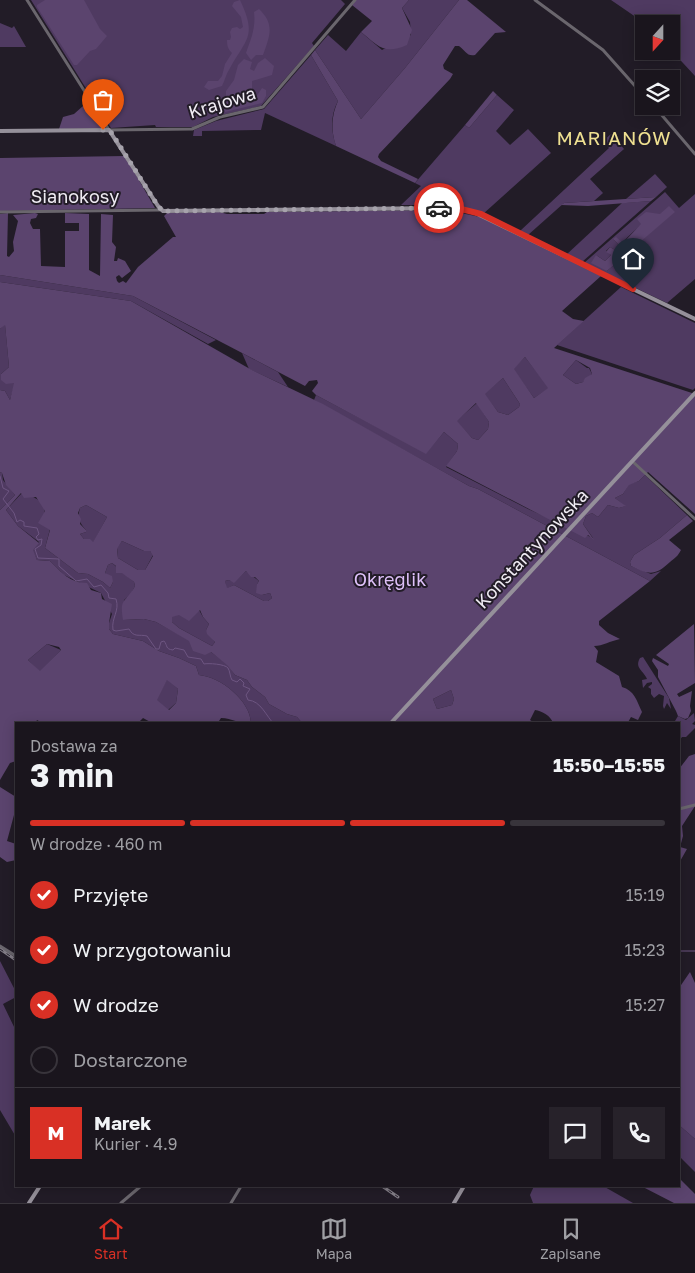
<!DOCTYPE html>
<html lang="pl">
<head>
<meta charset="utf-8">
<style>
  body { margin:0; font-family:"Golos Text",sans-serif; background:#27222a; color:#f1f3f6; height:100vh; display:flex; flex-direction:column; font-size:19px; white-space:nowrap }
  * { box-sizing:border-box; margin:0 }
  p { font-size:16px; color:#9f9fa4 }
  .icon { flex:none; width:28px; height:28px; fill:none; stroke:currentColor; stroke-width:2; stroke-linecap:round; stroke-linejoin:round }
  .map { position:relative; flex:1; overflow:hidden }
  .details { position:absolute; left:15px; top:722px; width:665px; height:465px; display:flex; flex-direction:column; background:#1a151d; border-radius:0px; box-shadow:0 2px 12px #0003,0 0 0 1px #38343b }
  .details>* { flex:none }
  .needle { width:32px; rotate:201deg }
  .tools { position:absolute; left:635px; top:15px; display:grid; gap:10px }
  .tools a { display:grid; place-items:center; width:45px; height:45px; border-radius:0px; background:#1a151d; box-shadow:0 2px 12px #0003,0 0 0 1px #38343b; font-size:25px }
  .pin { position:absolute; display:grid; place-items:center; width:42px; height:42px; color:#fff; margin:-51px -21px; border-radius:50% 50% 50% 0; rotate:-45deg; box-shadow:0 0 5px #0007 }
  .pin .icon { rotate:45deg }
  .courier { position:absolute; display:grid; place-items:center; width:50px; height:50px; margin:-25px; border:4px solid #d93025; border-radius:50%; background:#fff; color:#222; box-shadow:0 1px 6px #0007 }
  .head em { font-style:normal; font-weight:700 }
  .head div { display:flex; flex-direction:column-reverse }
  .head { display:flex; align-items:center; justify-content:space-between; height:85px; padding:0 15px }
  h1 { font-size:32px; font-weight:700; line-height:38px }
  .bar { display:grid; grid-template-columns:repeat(4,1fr); gap:8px 5px; align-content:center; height:60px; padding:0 15px }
  .bar i { height:6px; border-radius:4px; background:#38343b }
  .bar .current { background:#d93025 }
  .bar p { grid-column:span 4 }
  .line { display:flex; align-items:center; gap:12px; padding:0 15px; border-top:1px solid #38343b }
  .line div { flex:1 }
  .round { display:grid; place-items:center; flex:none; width:52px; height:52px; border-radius:0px; background:#27222a }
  ol { padding:0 15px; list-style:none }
  li { display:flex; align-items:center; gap:15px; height:55px }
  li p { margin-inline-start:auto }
  li .icon { padding:5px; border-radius:50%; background:#d93025; color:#fff; stroke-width:4 }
  li:last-child { color:#9f9fa4 }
  li i { width:28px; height:28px; border:2px solid #38343b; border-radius:50% }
  .tab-bar { display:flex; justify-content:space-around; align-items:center; height:70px; border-top:1px solid #38343b; background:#1a151d; font-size:14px; color:#9f9fa4 }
  .tab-bar a { display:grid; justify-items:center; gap:2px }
  .tab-bar .current { color:#d93025 }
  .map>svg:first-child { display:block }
  .green { fill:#4f3a61; fill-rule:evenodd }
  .forest { fill:#5b446e; fill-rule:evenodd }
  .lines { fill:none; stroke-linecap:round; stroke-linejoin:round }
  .stream { stroke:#6d5581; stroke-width:1 }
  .street { stroke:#6a666d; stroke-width:3 }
  .secondary { stroke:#95909a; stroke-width:4 }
  .rail-casing { stroke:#837e87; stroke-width:3 }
  .rail { stroke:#221c27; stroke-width:1; stroke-dasharray:4; stroke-linecap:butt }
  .done { stroke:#a7a3ac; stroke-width:5; stroke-dasharray:0 9 }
  .route { stroke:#d93025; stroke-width:6 }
  .labels { text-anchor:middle; stroke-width:4; stroke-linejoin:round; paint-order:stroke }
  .street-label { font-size:18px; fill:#efebf3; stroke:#221c27 }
  .park-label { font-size:18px; fill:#dec0f9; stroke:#221c27 }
  .neighbourhood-label { font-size:19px; letter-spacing:1px; fill:#efe091; stroke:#221c27 }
</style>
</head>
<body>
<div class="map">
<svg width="695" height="1203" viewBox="0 0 695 1203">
  <rect width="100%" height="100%" fill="#221c27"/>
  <g class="green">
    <polygon points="31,0 341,0 345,4 312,43 314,46 261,106 213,117 193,127 156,127 155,125 111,128 90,96 105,87 102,82 87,90"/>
    <polygon points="409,0 459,0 405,68 361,119 315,50 328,35 346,51 361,32 382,50 411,35 410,22 402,8"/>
    <polygon points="611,0 695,0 695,76 671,50 671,24 646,24"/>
    <polygon points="0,23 12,28 14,26 26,47 0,47"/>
    <path d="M311,55L338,101C330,116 331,131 336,146L265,113L261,130L202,131V136H193L194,130L216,121L264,109Z"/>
    <path d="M497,95L514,110L496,131L510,145L528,129L551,153L483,214C456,204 430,205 401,205L421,186L415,183L465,125L469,128Z"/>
    <polygon points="611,134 624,149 590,179 603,193 594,201 564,203 528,235 520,231 609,148 603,141"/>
    <polygon points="655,174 667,187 656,197 626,199"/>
    <path d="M665,192L679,208L695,194V279L667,303L584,263ZM674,212L607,271L596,255L605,261L611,255L606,251L610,247L615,250L620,246L613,239L622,243C637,228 652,212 674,212Z"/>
    <polygon points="651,201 582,262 566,255 622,203"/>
    <polygon points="0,275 133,296 216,340 208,344 131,301 0,282"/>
    <polygon points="621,287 695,323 695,388 693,390 557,345"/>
    <polygon points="5,324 9,367 1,374 15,383 10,400 5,391 0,390 0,329"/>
    <polygon points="242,353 278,372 288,387 249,369"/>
    <polygon points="525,357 549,388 534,398 513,369"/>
    <polygon points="576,360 587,368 589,368 592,374 583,382 576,384 563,375"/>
    <polygon points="503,378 520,404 519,407 508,415 498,412 484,394"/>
    <polygon points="316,395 426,453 444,432 458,444 457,451 446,467 528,509 593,538 583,524 586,516 592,513 598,517 608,505 619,508 625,506 615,498 623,494 629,484 639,481 645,475 687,515 660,538 634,555 630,562 631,566 651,574 661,571 650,581 478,489 469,486 314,400"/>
    <polygon points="477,403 489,422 488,429 478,440 472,438 456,421"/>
    <polygon points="0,472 2,473 3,480 15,495 0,510"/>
    <path d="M22,493C32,496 48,501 44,515L50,529L45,548L78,573L88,574L103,582L110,588L113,582L105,573L108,565L112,563L134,582L135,586L131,594L124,600L123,620L144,619L156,622L211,652L227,664L235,675L247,680L252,687L265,697L269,704L287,714L297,717L303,724L261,722L251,724C251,701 221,677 199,675L196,666L179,658L159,651L143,641L113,634L109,629V623L112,614L101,593L64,575L50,561L37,560L32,550L39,542L18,526L6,510Z"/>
    <path d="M86,505L107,517L93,543L84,539L80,534L86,532V530C80,524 77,517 80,508Z"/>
    <polygon points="122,541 144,551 150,551 153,555 145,570 138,570 118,558 117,548"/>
    <polygon points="246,571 259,581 257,584 262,595 270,593 272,598 268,601 264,601 234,585 226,589 225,581 229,580 234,582"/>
    <polygon points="199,610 203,617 209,624 206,630 215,642 212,646 179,628 172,622 172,616"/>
    <polygon points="47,644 61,650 40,672 28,660"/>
    <path d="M643,657L669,698L671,709L667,703L664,709L663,706L664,696L659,694L654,698L651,694V689L648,687L652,684V682L647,683L643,688L642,680L647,679C644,671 634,668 640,658Z"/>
    <polygon points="167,679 178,689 176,703 168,710 156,700"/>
    <polygon points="451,690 454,699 452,705 437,709 433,699"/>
    <polygon points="694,713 695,721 692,724 695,725 695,728 686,737 682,737 679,741 679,724 675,721 678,716 686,720"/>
    <polygon points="0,961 16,992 16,997 3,1004 16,1031 16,1137 0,1110"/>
    <polygon points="679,1125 695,1139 695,1172 679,1156"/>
    <polygon points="534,1186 603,1186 633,1203 533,1203 530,1195"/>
  </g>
  <g class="forest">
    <polygon points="45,0 84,0 100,29 107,36 96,49 90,51 77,65 74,65 37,7 37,5"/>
    <path d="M240,0C257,36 247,38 230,68C226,74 225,80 222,86L209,90L204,87L208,81H218L222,76L225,64L232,53C228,49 227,46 227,40H230L231,37L230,32L232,28L237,27L240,29L243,27L241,17L232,6L234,2Z"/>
    <path d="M356,0H409L402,8L412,30L407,45C384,55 378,46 361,32L372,21L352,5Z"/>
    <path d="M459,0H467L506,32L495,33L475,55C467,57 465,50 459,46H455L443,65L444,69L453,74L450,79L379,154L378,157L381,161L418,179L415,183L336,146C331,131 331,116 338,101L311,55L315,50L361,119L405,68Z"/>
    <path d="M259,9C275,24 270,36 263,55H256L251,60L246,53C251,39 256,28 254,12Z"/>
    <polygon points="265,58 274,66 272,75 252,81 252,97 254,100 262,88 266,90 266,96 262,103 225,112 224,108 226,100 226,91 234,80 238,65 244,59 252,62 250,69 254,71 258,63"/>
    <polygon points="493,91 497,95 469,128 465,125"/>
    <polygon points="89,104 106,128 59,129 63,117 74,114 83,106"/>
    <polygon points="125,156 155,208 0,211 0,158"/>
    <polygon points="656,197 651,201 588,206 561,205 564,203"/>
    <polygon points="669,206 675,212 607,271 591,263 596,255 605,261 611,255 606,252 610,247 615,250 620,246 613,239 616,237 623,243 641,224 637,219 646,212 660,214"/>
    <path d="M447,210L480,217L601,276L562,311L573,319L584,321L554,348L695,394V514L648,472L639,481L629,485L623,494L615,498L626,506L619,508L608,505L598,517L592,513L586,516L583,524L594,540L588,535L585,538L446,466L457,451L458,444L444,432L426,454L316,395L312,391L318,383L317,380L309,381L305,386L133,296L0,275V214L8,213L7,256L9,257L14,251L13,242L18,221L13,215L35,213L38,214L36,218L31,219L30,223L33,229H40L41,266L65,267V231H79V223H65V213L89,214V270L100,276L101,214L113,215L112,242L116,247L114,261H117L118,258L125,261L131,271L122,278L119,275L116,277L117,281L119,283L123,281L126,283L138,267L173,237H176L164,216L167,213L219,212L227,214H264L267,212ZM525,357L548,388L534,398L514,369ZM576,360L590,368L592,374L585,378L583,382L576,384L563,375ZM503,378L520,404L519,407L508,415L498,412L485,394ZM476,403L489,422L488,429L478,440L472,438L457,421Z"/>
    <path d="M0,282L131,301L250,369L323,404L469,486L478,489L650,581L599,621V625L608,633L620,639C610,641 603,646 594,646L598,651L596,662L619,676L622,687C634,690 637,701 642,712L638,720L631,717L627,724H558L553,723C551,716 542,711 535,710L530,720L536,724H303L297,717L287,714L269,704L265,697L252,687L247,680L235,675L227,665L211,652L205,655L193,651L189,641L156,622L144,619L123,620C119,597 126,603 135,586L134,582L122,573H116V566L112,563L108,565L105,573L112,576L113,582L110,588L103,582L88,574L78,573L45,548L50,530L38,523L45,511L36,497L24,498L21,493L6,510L18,526L39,543L33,550L37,560L50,561C61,572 70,583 87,583L91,590L101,593L102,599L112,604L109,623V629L113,634L143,641L159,651L179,658L196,666L199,675C221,677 251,701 251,724C239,724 232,718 221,718L217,724H154L143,718L139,722L140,724H44L37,720L36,722L40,724H16V761L10,763L0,780V510L15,495L6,485L2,473L0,472V390L5,391L10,400L14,383L6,384L1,380V374L9,367L5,325L0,329ZM86,505L107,517L93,542L90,539H84L80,534L86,532V530L80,524L81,519L78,513L80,508ZM122,541L144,551H150L153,556L145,570H138L118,558L117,549ZM246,571L251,577H255L259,581L257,584L256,593L262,595L270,593L272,598L268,601H264L234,585L227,588L225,581L229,580L234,583ZM200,610L203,617L209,624L206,630L207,634L215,642L212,646L179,628L172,622V617L179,615L189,621ZM47,644L59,647L61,650L40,671L28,660ZM167,680L178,689L176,703L169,710L157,700ZM451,690L454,699L452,705L437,709L433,699Z"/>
    <path d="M687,515L693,521L669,540L681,550C678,556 675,558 670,562C655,576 649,575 631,566L630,562L634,555L660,538Z"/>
    <polygon points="694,624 695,683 677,694 679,697 692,691 690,706 691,711 688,718 685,719 678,716 676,711 658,677 658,670 652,661 653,658 668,666 669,664 656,655"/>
    <polygon points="695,754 695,806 682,826 683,836 680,847 687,849 679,863 679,769 689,756"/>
    <polygon points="0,787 16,797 16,815 14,815 7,841 16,844 16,860 7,862 0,857"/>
    <polygon points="690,972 695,983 695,1139 679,1125 679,988"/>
    <polygon points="679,1178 695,1194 695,1203 674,1203 641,1186 679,1186"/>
  </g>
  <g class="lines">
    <g class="stream">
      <path d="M0,476L3,488L9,491L3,499L14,513L17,522L20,520L24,522V526L37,528L39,534L36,537L38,540L42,539L41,545L35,549L38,558L59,559V566L76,581L87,579L94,587L101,585L108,593L109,598L116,599C120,611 111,618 113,630L116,631L129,629C134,638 139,634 147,636L156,649H159L161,642L164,641C168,646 165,649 173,650L175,648L184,650L188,657L201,659L204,664C208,663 225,664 228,668C230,671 230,677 232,680L237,682L240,679L244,683L243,686L250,689L246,695L248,700C261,701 266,716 274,724"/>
      <polyline points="679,951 695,951"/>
    </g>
    <g class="street">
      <polyline points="27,0 109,130 192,129 220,117 263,107 355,0"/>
      <polyline points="535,0 603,50 644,96"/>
      <polyline points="654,106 695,154"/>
      <polyline points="0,212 161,210"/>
      <polyline points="632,461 695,519"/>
      <polyline points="679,809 695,805"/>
      <polyline points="0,946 16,956"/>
      <polyline points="121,1203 141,1186"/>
      <polyline points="231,1203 240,1188"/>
    </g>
    <g class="secondary">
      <polyline points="0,131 109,130 158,206 163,211 443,208 471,211 695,319"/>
      <polyline points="390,724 695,393"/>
      <polyline points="29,1203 40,1186"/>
      <polyline points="454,1203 464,1186"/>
    </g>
    <defs>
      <g id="rail">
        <polyline points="0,949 16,960"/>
        <polyline points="382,1186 398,1197"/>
      </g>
    </defs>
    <use href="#rail" class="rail-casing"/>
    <use href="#rail" class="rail"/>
  </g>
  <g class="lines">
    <polyline class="done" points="103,130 111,132 158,206 163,211 439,208"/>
    <polyline class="route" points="439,208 461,209 481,214 633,289"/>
  </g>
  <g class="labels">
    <g class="street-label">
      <text transform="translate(222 103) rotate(-17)" y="6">Krajowa</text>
      <text x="75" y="203">Sianokosy</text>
      <text transform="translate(532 549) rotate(-47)" y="6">Konstantynowska</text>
    </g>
    <g class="park-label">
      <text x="390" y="586">Okręglik</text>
    </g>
    <g class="neighbourhood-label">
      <text x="614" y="145">MARIANÓW</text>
    </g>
  </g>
</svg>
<div class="tools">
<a><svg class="needle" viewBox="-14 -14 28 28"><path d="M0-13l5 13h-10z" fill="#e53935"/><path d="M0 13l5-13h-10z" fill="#9f9fa4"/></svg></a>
<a><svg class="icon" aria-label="layers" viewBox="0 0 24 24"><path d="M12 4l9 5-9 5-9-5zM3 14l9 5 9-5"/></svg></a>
</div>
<div class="pin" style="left:103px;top:130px;background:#ea580c"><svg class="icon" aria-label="bag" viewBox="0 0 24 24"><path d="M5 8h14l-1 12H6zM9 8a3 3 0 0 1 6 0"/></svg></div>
<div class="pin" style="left:633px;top:289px;background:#1f2937"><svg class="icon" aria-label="home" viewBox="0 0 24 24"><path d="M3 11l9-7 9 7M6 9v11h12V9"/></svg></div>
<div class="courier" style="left:439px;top:208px"><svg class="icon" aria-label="car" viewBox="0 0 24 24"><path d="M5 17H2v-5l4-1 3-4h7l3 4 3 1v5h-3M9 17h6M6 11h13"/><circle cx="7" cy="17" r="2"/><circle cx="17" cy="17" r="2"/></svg></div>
<section class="details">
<div class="head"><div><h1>3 min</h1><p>Dostawa za</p></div><em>15:50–15:55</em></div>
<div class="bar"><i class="current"></i><i class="current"></i><i class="current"></i><i></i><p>W drodze · 460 m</p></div>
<ol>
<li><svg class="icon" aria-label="check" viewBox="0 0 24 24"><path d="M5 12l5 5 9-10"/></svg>Przyjęte<p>15:19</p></li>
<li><svg class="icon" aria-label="check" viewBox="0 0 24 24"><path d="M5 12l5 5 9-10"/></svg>W przygotowaniu<p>15:23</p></li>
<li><svg class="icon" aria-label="check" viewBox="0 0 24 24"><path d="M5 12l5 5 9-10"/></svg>W drodze<p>15:27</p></li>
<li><i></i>Dostarczone</li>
</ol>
<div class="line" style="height:90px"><b class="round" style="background:#d93025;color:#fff">M</b><div><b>Marek</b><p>Kurier · 4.9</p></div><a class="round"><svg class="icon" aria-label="chat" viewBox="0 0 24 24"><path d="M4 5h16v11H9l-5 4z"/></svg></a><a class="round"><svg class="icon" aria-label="phone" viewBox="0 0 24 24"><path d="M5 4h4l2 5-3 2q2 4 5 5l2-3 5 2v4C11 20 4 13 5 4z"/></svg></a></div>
</section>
</div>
<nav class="tab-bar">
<a class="current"><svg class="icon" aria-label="home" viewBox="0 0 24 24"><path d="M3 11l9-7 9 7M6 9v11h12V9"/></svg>Start</a>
<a><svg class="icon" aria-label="map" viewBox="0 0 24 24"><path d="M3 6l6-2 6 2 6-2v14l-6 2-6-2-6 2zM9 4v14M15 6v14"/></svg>Mapa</a>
<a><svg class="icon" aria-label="saved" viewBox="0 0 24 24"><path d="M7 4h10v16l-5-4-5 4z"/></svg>Zapisane</a>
</nav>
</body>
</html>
